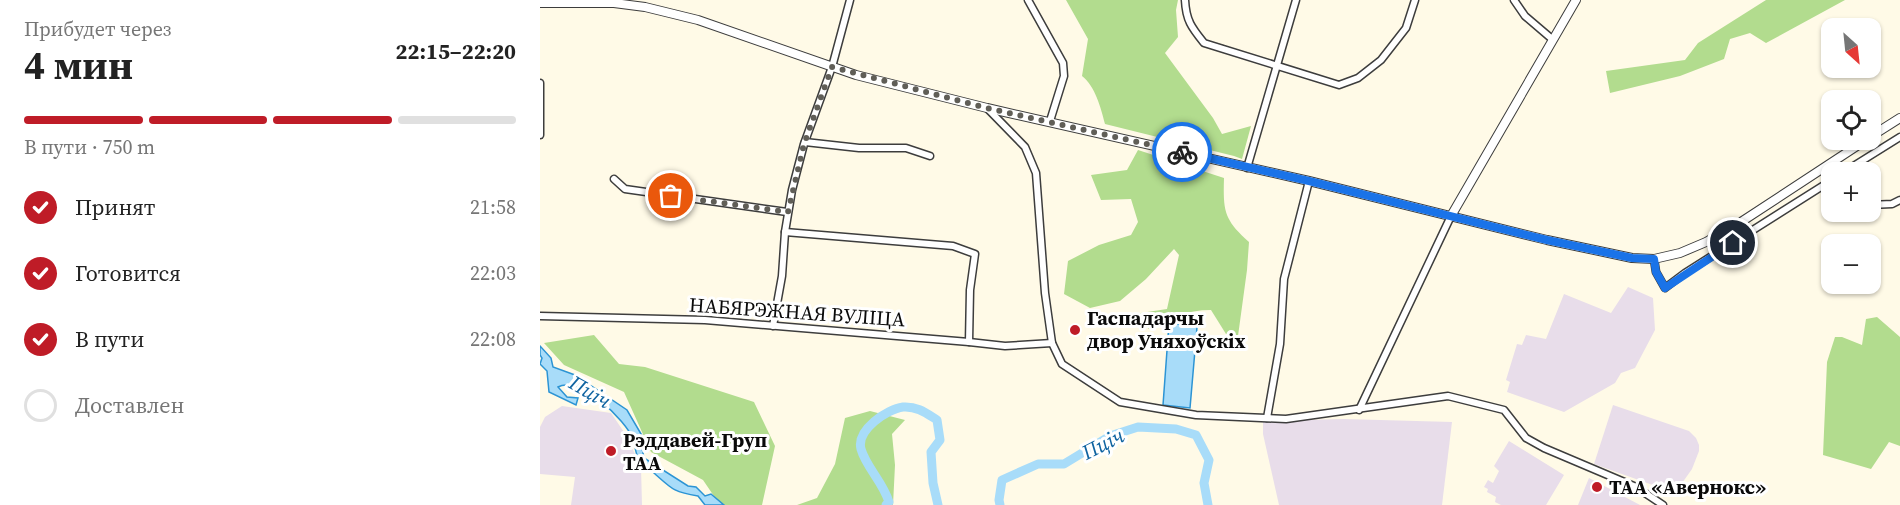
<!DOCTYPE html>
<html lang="ru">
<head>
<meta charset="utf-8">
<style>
  body { margin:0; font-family:"Source Serif 4",serif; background:#f2f2f2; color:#222; height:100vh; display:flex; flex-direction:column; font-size:22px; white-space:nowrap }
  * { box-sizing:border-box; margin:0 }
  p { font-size:20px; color:#767676 }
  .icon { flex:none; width:33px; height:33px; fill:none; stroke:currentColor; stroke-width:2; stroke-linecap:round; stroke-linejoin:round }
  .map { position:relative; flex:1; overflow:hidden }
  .side { display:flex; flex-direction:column; background:#fff; width:540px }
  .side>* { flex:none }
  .needle { width:39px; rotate:153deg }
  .fabs { position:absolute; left:1281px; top:18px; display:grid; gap:12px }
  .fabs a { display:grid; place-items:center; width:60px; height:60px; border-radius:12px; background:#fff; box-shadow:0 2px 4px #0004; font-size:30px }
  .pin { position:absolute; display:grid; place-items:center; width:51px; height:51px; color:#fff; margin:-26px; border:3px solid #fff; border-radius:50%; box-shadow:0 2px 6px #0007 }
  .courier { position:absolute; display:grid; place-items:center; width:60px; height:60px; margin:-30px; border:4px solid #1a73e8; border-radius:50%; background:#fff; color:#222; box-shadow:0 2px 8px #0007 }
  .overview em { font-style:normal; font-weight:700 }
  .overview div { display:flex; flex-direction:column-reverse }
  .overview { display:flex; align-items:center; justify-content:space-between; height:102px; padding:0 24px }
  h1 { font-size:39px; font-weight:700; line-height:45px }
  .bar { display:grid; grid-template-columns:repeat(4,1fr); gap:9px 6px; align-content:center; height:72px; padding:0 24px }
  .bar i { height:8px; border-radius:4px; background:#e0e0e0 }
  .bar .active { background:#bf1c27 }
  .bar p { grid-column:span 4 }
  ol { padding:0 24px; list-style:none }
  li { display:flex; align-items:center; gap:18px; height:66px }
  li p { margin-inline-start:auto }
  li .icon { padding:6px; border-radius:50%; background:#bf1c27; color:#fff; stroke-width:4 }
  li:last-child { color:#767676 }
  li i { width:33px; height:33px; border:3px solid #e0e0e0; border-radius:50% }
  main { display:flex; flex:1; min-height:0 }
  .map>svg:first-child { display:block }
  .industrial { fill:#e8ddea }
  .forest { fill:#b2dc8e }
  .water { fill:#a8dcf9; stroke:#2c94d4; stroke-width:1.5 }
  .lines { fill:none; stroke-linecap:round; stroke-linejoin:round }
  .river { stroke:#a8dcf9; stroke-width:9 }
  .minor-casing { stroke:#3d3d3d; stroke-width:9 }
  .tertiary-casing { stroke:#3d3d3d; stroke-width:10 }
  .minor { stroke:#fff; stroke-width:6 }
  .tertiary { stroke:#fff; stroke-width:8 }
  .done { stroke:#605e57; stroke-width:6; stroke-dasharray:0 10.8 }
  .route { stroke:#1a73e8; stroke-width:8 }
  .poi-dot { fill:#bf1c27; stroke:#fff; stroke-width:2 }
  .labels { text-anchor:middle; stroke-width:6; stroke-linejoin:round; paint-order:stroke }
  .street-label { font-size:20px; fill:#0a0a0a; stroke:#fff }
  .poi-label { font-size:20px; font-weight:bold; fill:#0a0a0a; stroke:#fff; text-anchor:start }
  .water-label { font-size:21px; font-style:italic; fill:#0f63a0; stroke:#fff }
</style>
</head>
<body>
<main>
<section class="side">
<div class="overview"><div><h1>4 мин</h1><p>Прибудет через</p></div><em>22:15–22:20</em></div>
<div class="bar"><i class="active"></i><i class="active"></i><i class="active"></i><i></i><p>В пути · 750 m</p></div>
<ol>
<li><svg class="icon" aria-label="check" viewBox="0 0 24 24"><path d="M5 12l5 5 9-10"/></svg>Принят<p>21:58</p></li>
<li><svg class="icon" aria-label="check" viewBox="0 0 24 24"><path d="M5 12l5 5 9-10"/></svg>Готовится<p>22:03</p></li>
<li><svg class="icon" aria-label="check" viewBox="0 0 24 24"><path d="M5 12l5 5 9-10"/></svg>В пути<p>22:08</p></li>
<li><i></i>Доставлен</li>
</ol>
</section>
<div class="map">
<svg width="1360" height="505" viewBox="0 0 1360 505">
  <rect width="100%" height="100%" fill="#fffae7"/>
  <g class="industrial">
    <polygon points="1088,287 1113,298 1115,330 1095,368 1081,373 1075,383 1024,412 967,392 970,382 966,380 977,344 982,345 986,335 1006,339 1024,294 1071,313"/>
    <polygon points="1073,405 1149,431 1156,438 1159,445 1159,451 1152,469 1135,493 1054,464"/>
    <polygon points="22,406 71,413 86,435 101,467 102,505 31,505 35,477 0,474 0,427 5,417"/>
    <polygon points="804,419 912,422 902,505 739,505 723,434 723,421"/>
    <polygon points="969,441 1024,475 1006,505 961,505 955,502 956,497 947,492 948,489 944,487 948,480 953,483 959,471 954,466"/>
    <polygon points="1049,478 1068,488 1100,505 1038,505"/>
  </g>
  <g class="forest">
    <path d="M526,0H638L636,10L638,37L625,53L673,118L682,134L711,126L702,159L694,156L565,124C561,108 555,86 542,76L548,39Z"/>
    <polygon points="1226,0 1305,0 1226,43 1210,33 1190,39 1184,59 1140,76 1070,93 1066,71 1145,60 1158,43"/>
    <path d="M598,150L684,178C683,211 684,220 709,242L707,270L698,336L686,334L671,310C646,310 630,318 609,329L594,314L627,309L639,255L634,249L606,279L580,301L550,308L524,294L528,261L559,245L591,235L598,222L591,199L561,200L551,175L587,170Z"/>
    <polygon points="1337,317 1360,337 1360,446 1349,442 1331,469 1283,455 1287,362 1295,337 1302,337 1322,345 1326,319"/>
    <polygon points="54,335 79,364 105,367 214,402 235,446 222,505 180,505 163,480 111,452 84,392 24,365 4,343"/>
    <polygon points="330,411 365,420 352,434 355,465 353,505 257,505 277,498 295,464 305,418"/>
  </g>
  <g class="water">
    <polygon points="629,323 657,327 650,408 623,405"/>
    <path d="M0,346L11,358L13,367L35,375L87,410L104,439L102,448L104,458L148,486L156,487L165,496L171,494L184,505H165L158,496C133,492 132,489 114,473C111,470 106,468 103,465C95,456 96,449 93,439C86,420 39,375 18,387L27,397L38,398L36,405L9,392L7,371L0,364L2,358L0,355Z"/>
  </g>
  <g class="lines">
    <g class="river">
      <path d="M346,505L349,502C343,482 326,467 321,449C316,430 347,409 363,407C377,406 386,413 397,420L400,440L391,452L393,483L398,505"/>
      <polyline points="460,505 459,500 462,480 498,464 524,464 570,436 598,427 636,429 656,435 669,460 664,483 668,505"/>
    </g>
    <defs>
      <g id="minor">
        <polyline points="488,0 523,63 524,76 510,121"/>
        <path d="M645,0C646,21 652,28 664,43L799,85L818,78L841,60L866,28L875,0"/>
        <polyline points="974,0 985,16 1012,39"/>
        <polyline points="0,83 0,135"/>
        <polyline points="447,108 485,147 496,173 505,293 512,343 522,364 580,402 656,415 746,419 908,396 964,410 986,438 1004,448 1096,487 1123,505"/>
        <polyline points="265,142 319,148 366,148 390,156"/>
        <polyline points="707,168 756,0"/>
        <polyline points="1304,172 1360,137"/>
        <polyline points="74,179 85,189 247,212"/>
        <polyline points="1330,205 1352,204 1360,200"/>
        <polyline points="245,232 413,246 435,254 430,290 429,342"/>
        <polyline points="1114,259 1116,272 1125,288 1145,273 1292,180"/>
        <polyline points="0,316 165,320 429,342 465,346 512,343"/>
        <polyline points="233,326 242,276 245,232 252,190 264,144 292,67 310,0"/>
        <polyline points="819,410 911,216"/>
        <polyline points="727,418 740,344 744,279 769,181"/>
      </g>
      <g id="tertiary">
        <polyline points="0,3 74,3 105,7 158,20 316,75 447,108 769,181 1007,240 1092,258 1114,259 1140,253 1166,242 1201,222 1326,140"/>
        <polyline points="1330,137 1360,118"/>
        <polyline points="911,216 1036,0"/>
      </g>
    </defs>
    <use href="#minor" class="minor-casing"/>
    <use href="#tertiary" class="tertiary-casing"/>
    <use href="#minor" class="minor"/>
    <use href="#tertiary" class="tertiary"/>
  </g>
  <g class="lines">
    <polyline class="done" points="131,196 248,212 264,144 292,67 447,108 642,152"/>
    <polyline class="route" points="642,152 769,181 1007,240 1092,258 1114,259 1116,272 1125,288 1193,243"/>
  </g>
  <g class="poi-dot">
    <circle cx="535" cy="330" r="6"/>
    <circle cx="71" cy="451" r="6"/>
    <circle cx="1057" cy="487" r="6"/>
  </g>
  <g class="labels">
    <g class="street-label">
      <text transform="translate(257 312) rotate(4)" y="7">НАБЯРЭЖНАЯ ВУЛІЦА</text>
    </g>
    <g class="poi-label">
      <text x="547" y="325">Гаспадарчы<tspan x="547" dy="23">двор Уняхоўскіх</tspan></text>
      <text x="83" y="447">Рэддавей-Груп<tspan x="83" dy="23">ТАА</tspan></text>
      <text x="1069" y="494">ТАА «Авернокс»</text>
    </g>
    <g class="water-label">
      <text transform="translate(50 392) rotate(30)" y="7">Пціч</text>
      <text transform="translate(563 444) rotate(-27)" y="7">Пціч</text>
    </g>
  </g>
</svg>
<div class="fabs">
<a><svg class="needle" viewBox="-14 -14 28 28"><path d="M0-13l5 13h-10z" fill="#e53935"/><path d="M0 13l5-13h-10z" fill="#767676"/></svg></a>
<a><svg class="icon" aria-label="locate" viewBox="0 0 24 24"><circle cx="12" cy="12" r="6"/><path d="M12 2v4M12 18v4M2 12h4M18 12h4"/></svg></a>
<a>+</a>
<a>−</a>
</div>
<div class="pin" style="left:131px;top:196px;background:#ea580c"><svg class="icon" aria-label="bag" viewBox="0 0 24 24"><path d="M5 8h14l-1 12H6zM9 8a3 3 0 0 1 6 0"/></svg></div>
<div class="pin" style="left:1193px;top:243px;background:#1f2937"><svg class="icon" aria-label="home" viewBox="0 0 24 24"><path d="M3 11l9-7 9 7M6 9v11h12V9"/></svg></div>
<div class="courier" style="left:642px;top:152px"><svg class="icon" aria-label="bike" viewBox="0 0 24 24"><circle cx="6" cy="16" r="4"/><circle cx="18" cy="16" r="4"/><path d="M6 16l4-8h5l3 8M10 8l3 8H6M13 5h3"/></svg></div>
</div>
</main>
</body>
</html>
